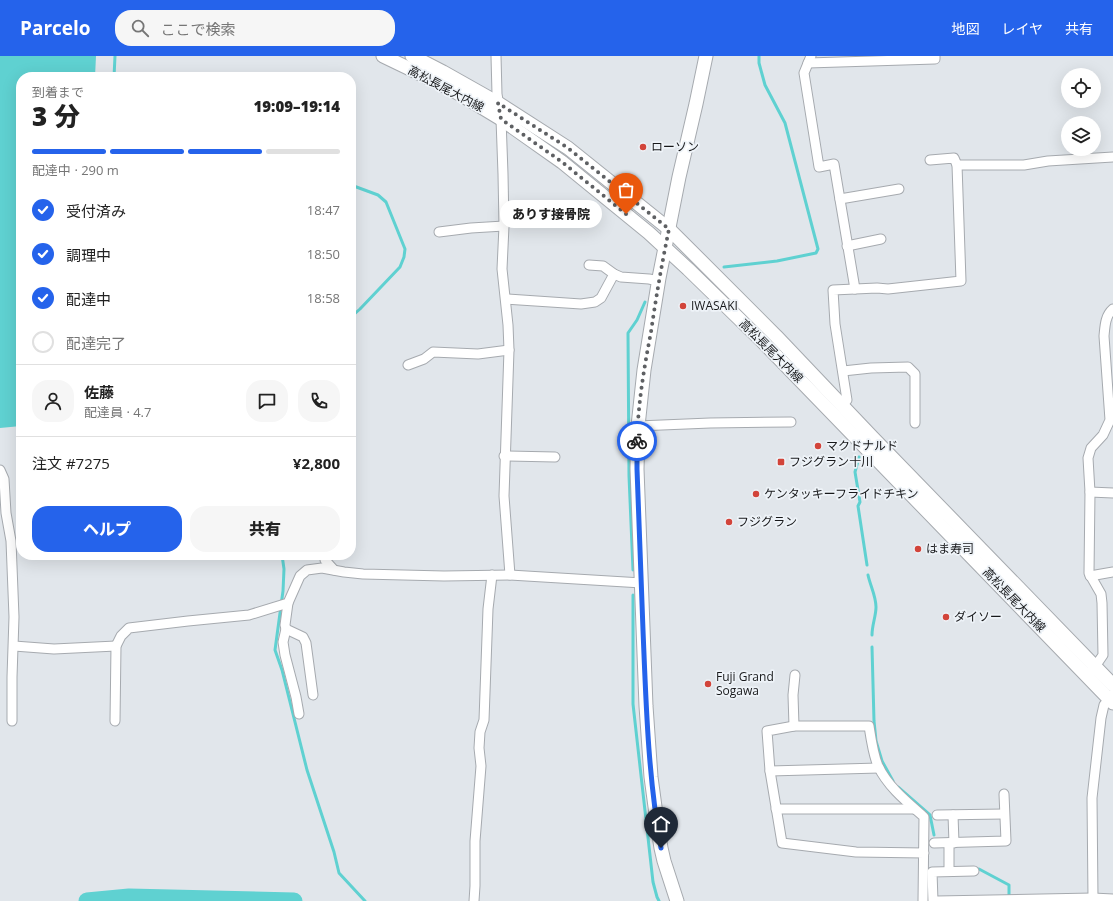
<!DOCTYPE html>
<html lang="ja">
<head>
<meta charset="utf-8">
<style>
  body { margin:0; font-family:"Open Sans","Noto Sans JP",sans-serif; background:#f6f6f6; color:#222; height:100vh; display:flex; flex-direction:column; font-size:15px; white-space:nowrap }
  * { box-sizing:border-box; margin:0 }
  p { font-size:13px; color:#767676 }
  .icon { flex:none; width:22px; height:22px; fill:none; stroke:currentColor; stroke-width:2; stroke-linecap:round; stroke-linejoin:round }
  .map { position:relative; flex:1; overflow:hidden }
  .sheet { position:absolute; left:16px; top:16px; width:340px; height:488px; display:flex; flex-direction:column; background:#fff; border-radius:16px; box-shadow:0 4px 16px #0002 }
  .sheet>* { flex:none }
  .tools { position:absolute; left:1061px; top:12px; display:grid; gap:8px }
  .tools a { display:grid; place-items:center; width:40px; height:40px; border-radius:50%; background:#fff; box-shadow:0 4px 16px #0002; font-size:20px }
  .pin { position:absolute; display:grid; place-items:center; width:34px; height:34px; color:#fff; margin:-41px -17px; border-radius:50% 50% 50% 0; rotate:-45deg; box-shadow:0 0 4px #0007 }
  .pin .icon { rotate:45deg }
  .courier { position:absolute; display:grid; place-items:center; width:40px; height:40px; margin:-20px; border:3px solid #2563eb; border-radius:50%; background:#fff; color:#222; box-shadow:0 1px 5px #0007 }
  .bubble { position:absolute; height:28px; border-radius:14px; background:#fff; box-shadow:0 4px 16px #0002; font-size:13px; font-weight:800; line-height:28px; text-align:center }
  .overview em { font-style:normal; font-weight:800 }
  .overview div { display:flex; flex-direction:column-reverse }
  .overview { display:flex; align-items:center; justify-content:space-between; height:68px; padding:0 16px }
  h1 { font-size:26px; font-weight:800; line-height:30px }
  .bar { display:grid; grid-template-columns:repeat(4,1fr); gap:6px 4px; align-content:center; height:48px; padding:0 16px }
  .bar i { height:5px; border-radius:3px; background:#e0e0e0 }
  .bar .selected { background:#2563eb }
  .bar p { grid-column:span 4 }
  .line { display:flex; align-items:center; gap:10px; padding:0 16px; border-top:1px solid #e0e0e0 }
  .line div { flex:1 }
  .round { display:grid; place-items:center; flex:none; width:42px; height:42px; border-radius:16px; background:#f6f6f6 }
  ol { padding:0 16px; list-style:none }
  li { display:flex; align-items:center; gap:12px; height:44px }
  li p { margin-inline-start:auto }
  li .icon { padding:4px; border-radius:50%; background:#2563eb; color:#fff; stroke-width:4 }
  li:last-child { color:#767676 }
  li i { width:22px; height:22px; border:2px solid #e0e0e0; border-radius:50% }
  .action { display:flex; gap:8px; margin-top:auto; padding:8px 16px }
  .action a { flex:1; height:46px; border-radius:16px; background:#2563eb; color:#fff; font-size:16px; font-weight:800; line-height:46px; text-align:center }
  .action a+a { background:#f6f6f6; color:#222 }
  header { display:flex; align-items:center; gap:24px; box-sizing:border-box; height:56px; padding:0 20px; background:#2563eb; color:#fff }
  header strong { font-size:19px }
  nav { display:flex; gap:22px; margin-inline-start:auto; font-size:14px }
  .search { width:280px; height:36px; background:#f6f6f6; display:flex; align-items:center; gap:10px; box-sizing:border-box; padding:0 14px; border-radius:16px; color:#767676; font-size:15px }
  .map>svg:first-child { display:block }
  .water { fill:#5fd1d1 }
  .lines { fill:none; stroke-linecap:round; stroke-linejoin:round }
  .stream { stroke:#5fd1d1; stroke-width:3 }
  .river { stroke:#5fd1d1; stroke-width:17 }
  .minor-casing { stroke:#a6aaaf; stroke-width:11 }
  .primary-casing { stroke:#a6aaaf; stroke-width:15 }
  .minor { stroke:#fff; stroke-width:9 }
  .primary { stroke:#fff; stroke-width:13 }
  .done { stroke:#5e6063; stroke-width:4; stroke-dasharray:0 7.2 }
  .route { stroke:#2563eb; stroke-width:5 }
  .poi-dot { fill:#d2443a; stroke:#eef3f8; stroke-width:1.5 }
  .labels { text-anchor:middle; stroke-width:3.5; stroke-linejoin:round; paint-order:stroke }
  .street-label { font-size:12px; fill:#17181a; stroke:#eef3f8 }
  .poi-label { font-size:12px; fill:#17181a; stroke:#eef3f8; text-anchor:start }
</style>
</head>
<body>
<header>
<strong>Parcelo</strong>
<div class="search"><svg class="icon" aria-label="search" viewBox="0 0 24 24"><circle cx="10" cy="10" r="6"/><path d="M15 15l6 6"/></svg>ここで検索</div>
<nav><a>地図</a><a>レイヤ</a><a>共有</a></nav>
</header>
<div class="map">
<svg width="1113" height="845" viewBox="0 0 1113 845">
  <rect width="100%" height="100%" fill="#e1e6eb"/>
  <polygon class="water" points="0,0 96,0 95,21 21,21 21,370 0,372"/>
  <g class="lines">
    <g class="stream">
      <polyline points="114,21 115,0"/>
      <polyline points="351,129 378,139 386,146 405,193 404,201 400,211 360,253 351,261"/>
      <polyline points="724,211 777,205 816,197 818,193 785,67 765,29 759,7 759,0"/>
      <polyline points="859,401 855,416 860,446 858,450 867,509"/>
      <polyline points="282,499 284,513 283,535 275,594 282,614 307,714 334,796 339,817 365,845"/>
      <polyline points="633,514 629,420 628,277 637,264 645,246"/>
      <path d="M868,519C870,529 876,540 876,551C876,560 872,569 872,579"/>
      <polyline points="633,539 633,648 653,826 657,841 659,845"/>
      <polyline points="872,591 874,665 876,685 882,705 893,725"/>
      <polyline points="898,731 930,759 934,779"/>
      <polyline points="979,813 1009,829 1009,839"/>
    </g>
    <polyline class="river" points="87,845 129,841 294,845"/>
    <defs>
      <g id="minor">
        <polyline points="496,0 497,38 501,63 503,118 504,170 502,213 508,269 509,294 504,440 510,519"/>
        <polyline points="811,0 804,17 819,111 834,108 855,233"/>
        <polyline points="808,7 935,3 935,0"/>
        <polyline points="957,109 1024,109 1048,105 1113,101"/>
        <polyline points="840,143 899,133"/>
        <polyline points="439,176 471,172 504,170"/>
        <polyline points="847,190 881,183"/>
        <polyline points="589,209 603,210 614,218 621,221 649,223 659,225"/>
        <polyline points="506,243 581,248 595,246 601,242 614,218"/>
        <polyline points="408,309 424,303 433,296 478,298 509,294"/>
        <polyline points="843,315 871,312 908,311 915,318 915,367"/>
        <polyline points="842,349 847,344 835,268 833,234 877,232 888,233 961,225 957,109 954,102 930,104"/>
        <polyline points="638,370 710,367 791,366"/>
        <polyline points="504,400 555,401"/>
        <polyline points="0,414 4,423 6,457 11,485 14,561 12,621 12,665"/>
        <polyline points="1090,436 1113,437"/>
        <polyline points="325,499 325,504 334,514"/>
        <polyline points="1090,520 1113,516"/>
        <polyline points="288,547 285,569 286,573 303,581 306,587 313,639"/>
        <polyline points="286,573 283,586 285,599 296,641 299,658"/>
        <polyline points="14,590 54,593 116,590"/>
        <path d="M1092,615L1103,599L1102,547L1101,538L1089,517L1090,436L1088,402L1091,392L1103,379L1110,364L1104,280C1105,270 1105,260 1113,253"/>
        <polyline points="115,665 116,590 121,580 129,572 188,565 249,559 288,547 300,520 307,514 322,512 344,516 363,518 444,520 510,519 642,527"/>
        <polyline points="794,670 793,639 795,619"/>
        <polyline points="770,715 879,712"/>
        <polyline points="776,753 914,753"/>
        <polyline points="937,759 1004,758"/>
        <polyline points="953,759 954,787"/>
        <polyline points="934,787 1006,785 1004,738"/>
        <polyline points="949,815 949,787"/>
        <polyline points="1093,842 1092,742 1101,662 1104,649 1112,639"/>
        <polyline points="474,845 475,830 475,785 481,710 479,692 480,676 484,664 488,553 492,519"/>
        <path d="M923,845L924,761C907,746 888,731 878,710C873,698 871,683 869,670H794L767,675L770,715L782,787L856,796L924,797"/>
        <polyline points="933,845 932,816 974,815"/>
        <polyline points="937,845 1093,842 1113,843"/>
      </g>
      <g id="primary">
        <polyline points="383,0 437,26 463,40 501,63 562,106 649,177 688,213 763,286 1113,647"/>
        <polyline points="412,0 443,16 498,47 568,92 669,173 776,280 872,381 1113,629"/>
        <polyline points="677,845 664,805 661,792 658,773 651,721 646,650 637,413 638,370 644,314 659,222 679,121 696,48 706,0"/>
      </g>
    </defs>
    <use href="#minor" class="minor-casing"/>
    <use href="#primary" class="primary-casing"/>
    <use href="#minor" class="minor"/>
    <use href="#primary" class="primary"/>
  </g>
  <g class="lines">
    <path class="done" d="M626,158L562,106L501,63L498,47L568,92L669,173C662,207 656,241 651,276C644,312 638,348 637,385"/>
    <path class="route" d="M637,385V413C639,467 641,521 643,574C646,647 648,720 661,792"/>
  </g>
  <g class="poi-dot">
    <circle cx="643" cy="91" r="4"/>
    <circle cx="683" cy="250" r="4"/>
    <circle cx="818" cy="390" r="4"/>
    <rect x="777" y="402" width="8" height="8" rx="2"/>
    <circle cx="756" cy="438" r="4"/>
    <circle cx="729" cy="466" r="4"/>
    <circle cx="918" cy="493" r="4"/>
    <circle cx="946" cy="561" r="4"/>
    <circle cx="708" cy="628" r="4"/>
  </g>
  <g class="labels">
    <g class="street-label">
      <text transform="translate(446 33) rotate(28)" y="4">高松長尾大内線</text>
      <text transform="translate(771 295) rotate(45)" y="4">高松長尾大内線</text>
      <text transform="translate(1014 544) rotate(46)" y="4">高松長尾大内線</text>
    </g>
    <g class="poi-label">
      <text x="651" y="95">ローソン</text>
      <text x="691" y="254">IWASAKI</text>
      <text x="826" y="394">マクドナルド</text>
      <text x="789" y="410">フジグラン十川</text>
      <text x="764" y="442">ケンタッキーフライドチキン</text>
      <text x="737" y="470">フジグラン</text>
      <text x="926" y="497">はま寿司</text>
      <text x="954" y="565">ダイソー</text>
      <text x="716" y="625">Fuji Grand<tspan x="716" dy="14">Sogawa</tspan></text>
    </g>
  </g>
</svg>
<div class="tools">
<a><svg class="icon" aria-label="locate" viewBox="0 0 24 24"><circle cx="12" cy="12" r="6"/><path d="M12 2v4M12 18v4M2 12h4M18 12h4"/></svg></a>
<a><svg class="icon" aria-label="layers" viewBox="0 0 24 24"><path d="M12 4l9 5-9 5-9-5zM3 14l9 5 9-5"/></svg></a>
</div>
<div class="pin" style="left:626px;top:158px;background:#ea580c"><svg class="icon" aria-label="bag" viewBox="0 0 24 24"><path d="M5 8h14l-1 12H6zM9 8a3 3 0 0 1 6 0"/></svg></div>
<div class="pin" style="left:661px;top:792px;background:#1f2937"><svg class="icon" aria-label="home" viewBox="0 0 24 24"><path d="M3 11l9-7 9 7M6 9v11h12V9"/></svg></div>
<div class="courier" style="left:637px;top:385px"><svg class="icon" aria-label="bike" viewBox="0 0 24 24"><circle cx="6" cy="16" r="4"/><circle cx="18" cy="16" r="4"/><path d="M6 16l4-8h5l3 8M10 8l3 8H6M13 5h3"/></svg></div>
<div class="bubble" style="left:500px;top:144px;width:102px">ありす接骨院</div>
<section class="sheet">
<div class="overview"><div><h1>3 分</h1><p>到着まで</p></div><em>19:09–19:14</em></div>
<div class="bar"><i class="selected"></i><i class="selected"></i><i class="selected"></i><i></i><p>配達中 · 290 m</p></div>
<ol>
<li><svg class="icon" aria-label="check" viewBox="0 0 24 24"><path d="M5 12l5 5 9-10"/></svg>受付済み<p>18:47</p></li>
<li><svg class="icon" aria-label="check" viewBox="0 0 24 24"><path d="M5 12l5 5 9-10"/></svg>調理中<p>18:50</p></li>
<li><svg class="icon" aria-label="check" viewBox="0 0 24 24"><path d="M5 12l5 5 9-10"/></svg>配達中<p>18:58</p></li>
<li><i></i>配達完了</li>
</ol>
<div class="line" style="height:72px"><a class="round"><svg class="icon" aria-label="person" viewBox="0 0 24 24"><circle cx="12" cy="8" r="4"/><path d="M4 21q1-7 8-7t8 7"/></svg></a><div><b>佐藤</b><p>配達員 · 4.7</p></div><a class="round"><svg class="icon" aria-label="chat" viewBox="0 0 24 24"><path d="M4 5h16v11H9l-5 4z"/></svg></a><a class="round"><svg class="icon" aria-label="phone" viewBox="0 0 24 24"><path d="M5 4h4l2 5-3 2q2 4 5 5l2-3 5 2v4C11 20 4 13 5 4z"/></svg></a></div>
<div class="line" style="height:52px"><div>注文 #7275</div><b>¥2,800</b></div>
<div class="action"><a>ヘルプ</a><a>共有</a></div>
</section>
</div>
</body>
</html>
